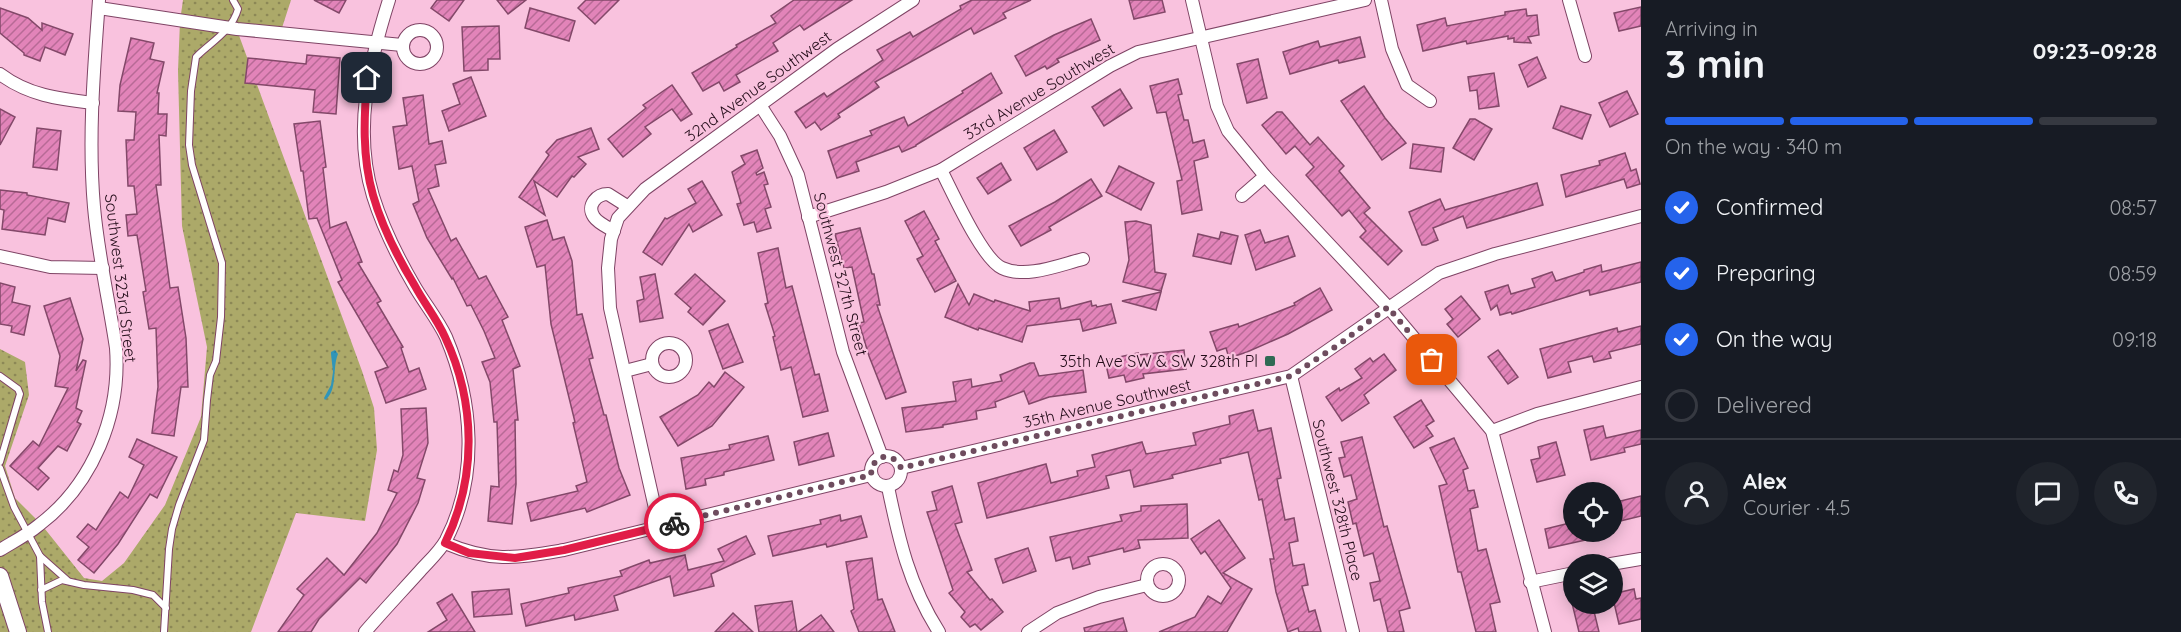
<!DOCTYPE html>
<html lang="en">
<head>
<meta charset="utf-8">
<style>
  body { margin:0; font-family:Quicksand,sans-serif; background:#20242c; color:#f1f3f6; height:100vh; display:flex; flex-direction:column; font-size:22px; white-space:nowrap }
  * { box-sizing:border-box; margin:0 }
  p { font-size:20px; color:#9ea1a6 }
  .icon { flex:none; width:33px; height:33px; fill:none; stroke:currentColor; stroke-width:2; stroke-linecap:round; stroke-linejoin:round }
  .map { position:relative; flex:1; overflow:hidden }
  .details { display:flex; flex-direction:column; background:#171b24; width:540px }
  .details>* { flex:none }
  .controls { position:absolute; left:1563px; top:482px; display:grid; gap:12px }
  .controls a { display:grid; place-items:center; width:60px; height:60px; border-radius:50%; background:#171b24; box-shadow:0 3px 15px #0003; font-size:30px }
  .pin { position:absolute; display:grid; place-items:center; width:51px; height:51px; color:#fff; margin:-26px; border-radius:12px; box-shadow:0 3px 9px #0006 }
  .courier { position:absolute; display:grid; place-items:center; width:60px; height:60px; margin:-30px; border:4px solid #e11d48; border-radius:50%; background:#fff; color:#222; box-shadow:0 2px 8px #0007 }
  .overview em { font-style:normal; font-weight:700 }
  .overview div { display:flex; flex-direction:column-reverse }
  .overview { display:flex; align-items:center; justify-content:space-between; height:102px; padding:0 24px }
  h1 { font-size:39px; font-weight:700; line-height:45px }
  .bar { display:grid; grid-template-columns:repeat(4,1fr); gap:9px 6px; align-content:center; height:72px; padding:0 24px }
  .bar i { height:8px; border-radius:4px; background:#363941 }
  .bar .current { background:#2563eb }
  .bar p { grid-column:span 4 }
  .line { display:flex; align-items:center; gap:15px; padding:0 24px; border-top:2px solid #363941 }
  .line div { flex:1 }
  .round { display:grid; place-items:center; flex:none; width:63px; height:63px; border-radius:32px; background:#20242c }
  ol { padding:0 24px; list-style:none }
  li { display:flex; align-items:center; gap:18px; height:66px }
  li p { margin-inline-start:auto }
  li .icon { padding:6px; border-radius:50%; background:#2563eb; color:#fff; stroke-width:4 }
  li:last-child { color:#9ea1a6 }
  li i { width:33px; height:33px; border:3px solid #363941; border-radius:50% }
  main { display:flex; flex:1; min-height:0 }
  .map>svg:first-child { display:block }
  .grass { fill:url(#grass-dots) }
  .water { fill:url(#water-ripples) }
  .building { fill:url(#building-hatch); stroke:#834869; stroke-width:1.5 }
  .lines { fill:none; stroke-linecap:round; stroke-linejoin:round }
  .service-casing { stroke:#7f4465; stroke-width:8 }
  .minor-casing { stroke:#7f4465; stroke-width:14 }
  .secondary-casing { stroke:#7f4465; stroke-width:18 }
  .service { stroke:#fff; stroke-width:6 }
  .minor { stroke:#fff; stroke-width:12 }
  .secondary { stroke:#fff; stroke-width:16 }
  .done { stroke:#6e4c5e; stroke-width:6; stroke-dasharray:0 10.8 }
  .route { stroke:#e11d48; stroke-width:8 }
  .poi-dot { fill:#2f6a54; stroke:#f9c2de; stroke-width:2 }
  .labels { text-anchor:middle; stroke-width:4.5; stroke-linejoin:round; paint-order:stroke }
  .street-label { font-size:16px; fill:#230c19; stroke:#f9c2de }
  .poi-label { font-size:16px; fill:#230c19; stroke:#f9c2de; text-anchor:end }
</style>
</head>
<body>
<main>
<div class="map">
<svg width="1641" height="632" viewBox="0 0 1641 632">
  <defs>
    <pattern id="grass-dots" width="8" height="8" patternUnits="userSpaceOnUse" patternTransform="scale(1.5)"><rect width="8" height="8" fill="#aca969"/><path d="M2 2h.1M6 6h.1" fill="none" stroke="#8c8856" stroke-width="1.8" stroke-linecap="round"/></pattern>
    <pattern id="water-ripples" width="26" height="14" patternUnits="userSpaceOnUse" patternTransform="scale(1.5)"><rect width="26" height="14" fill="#3095b9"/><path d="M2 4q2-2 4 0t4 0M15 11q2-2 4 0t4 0" fill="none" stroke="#287896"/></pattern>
    <pattern id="building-hatch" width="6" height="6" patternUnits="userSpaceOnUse" patternTransform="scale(1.5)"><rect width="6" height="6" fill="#e284b9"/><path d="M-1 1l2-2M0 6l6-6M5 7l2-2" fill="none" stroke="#b76a96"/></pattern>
  </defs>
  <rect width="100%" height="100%" fill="#f9c2de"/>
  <polygon class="grass" points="183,0 291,0 280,34 237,30 362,371 374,408 377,450 365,521 296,513 251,632 0,632 0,349 25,362 29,395 5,466 15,498 41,524 84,578 102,581 124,563 165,505 201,417 207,347 182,226 178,71 180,21"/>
  <path class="water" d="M335,350L338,354C332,368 338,391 325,400L324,398L331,385L333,372L331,354V352Z"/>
  <g class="building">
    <polygon points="314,0 346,0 339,13"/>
    <polygon points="437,0 464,0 449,21 431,8"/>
    <polygon points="497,0 526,0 508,14"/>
    <polygon points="586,0 619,0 595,24 578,8"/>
    <polygon points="794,0 852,0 804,30 800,25 773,43 778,51 736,75 740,82 724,91 719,82 703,91 692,73 737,47 736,45 776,23 771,16"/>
    <polygon points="972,0 1031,0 1003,13 1006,18 974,34 971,28 875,82 879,87 838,114 840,117 821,130 815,122 806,128 795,112 824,93 827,97 883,60 877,50 910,32 913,37 961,9 960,6"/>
    <polygon points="1129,0 1162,0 1165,12 1134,19"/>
    <polygon points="1641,7 1641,26 1619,31 1614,13"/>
    <polygon points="0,8 28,18 42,30 42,23 73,34 65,55 45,47 40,61 24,55 24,53 0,33"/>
    <polygon points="530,8 575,21 569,41 525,28"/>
    <polygon points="1526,9 1527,16 1537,15 1539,35 1528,37 1531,43 1514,42 1514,38 1508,39 1508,36 1467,44 1466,41 1423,51 1417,25 1445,18 1447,26 1505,15 1505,12"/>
    <polygon points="1091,19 1100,40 1057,59 1059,62 1047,69 1045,66 1026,76 1015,56 1054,35"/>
    <polygon points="499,26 500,59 488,59 488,70 464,71 462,27"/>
    <polygon points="1360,37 1365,57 1339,63 1338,60 1290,74 1283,52 1318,41 1320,47"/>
    <polygon points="131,38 154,43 150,59 164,62 157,93 159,93 158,114 167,114 166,136 159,135 161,185 156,185 170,288 178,287 186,338 188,387 181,387 174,436 152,433 158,387 156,328 149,329 143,292 146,291 137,235 128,236 126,215 137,214 134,186 128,186 126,140 134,140 136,112 118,111 120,85"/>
    <polygon points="307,55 340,58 336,114 313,112 315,90 245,83 248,58 306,64"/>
    <polygon points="1537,57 1546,78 1528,87 1519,65"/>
    <polygon points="1258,59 1267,98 1247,103 1237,64"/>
    <polygon points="991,73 1002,93 916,145 916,146 902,152 899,146 856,162 859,171 837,178 828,151 872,135 870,131 904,117 908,126 963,93 962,91"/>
    <polygon points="1494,73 1499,106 1479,109 1477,90 1470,91 1468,77"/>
    <polygon points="471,77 486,116 449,131 442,111 460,104 453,84"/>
    <polygon points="1178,79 1182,94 1178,95 1184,120 1188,120 1193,143 1204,140 1208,157 1194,161 1202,210 1182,214 1177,181 1182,180 1166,112 1157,113 1150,86"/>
    <polygon points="672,85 692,114 681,121 672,109 645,127 651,134 623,157 608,139 646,108 643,105"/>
    <polygon points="1364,86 1385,118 1406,143 1382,160 1341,101"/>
    <polygon points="1120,89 1132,108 1104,126 1092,107"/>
    <polygon points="1627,91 1638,114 1610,127 1599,103"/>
    <polygon points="423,95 429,144 442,141 446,163 435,165 439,186 428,189 451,241 456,238 479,279 486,276 508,317 502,320 520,366 513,369 518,420 515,420 516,484 512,524 488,521 491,486 499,487 497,422 494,422 490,382 482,362 495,358 484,331 471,305 467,306 453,278 452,279 427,238 413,204 419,201 412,166 399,169 393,127 407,125 403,98"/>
    <polygon points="1561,106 1591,115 1582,139 1553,128"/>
    <polygon points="0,109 15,117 0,145"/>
    <polygon points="1277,112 1282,112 1310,145 1318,137 1344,166 1339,171 1370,208 1364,213 1402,251 1388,265 1360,237 1366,231 1349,210 1342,216 1306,175 1314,167 1295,146 1286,154 1262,125"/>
    <polygon points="1470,119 1475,119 1492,129 1474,160 1453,148"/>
    <polygon points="320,121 326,167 323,168 330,228 346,222 362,262 358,263 381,301 377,303 403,347 401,348 409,372 419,368 426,389 386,403 375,372 388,367 338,282 342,280 317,218 309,219 303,171 301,171 294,124"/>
    <polygon points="37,128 61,131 57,170 33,167"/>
    <polygon points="591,128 599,149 578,157 586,164 574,177 572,176 557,197 534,181 545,215 519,197 549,155 546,152 557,140"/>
    <polygon points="1054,130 1067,152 1037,170 1024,148"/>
    <polygon points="1413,144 1444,148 1441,172 1410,168"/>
    <polygon points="757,150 763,168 756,173 757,175 764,172 768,184 764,185 771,207 765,209 771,228 757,232 754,222 744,225 737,204 741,203 732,172 745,164 741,156"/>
    <polygon points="1625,153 1631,171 1636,169 1640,184 1627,188 1624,179 1566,197 1561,175 1600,165 1599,161"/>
    <polygon points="1001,163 1011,180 988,194 977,178"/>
    <polygon points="1119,166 1154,183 1141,210 1106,192"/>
    <polygon points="1091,179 1102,196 1049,227 1051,230 1021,246 1009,226 1055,202"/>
    <polygon points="702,181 722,215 693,232 689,224 662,265 643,252 665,218 667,219 696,203 688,189"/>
    <polygon points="1537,183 1543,205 1467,228 1463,216 1433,228 1438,240 1426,245 1422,245 1409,212 1440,199 1445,210"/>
    <polygon points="0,190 27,193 27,195 69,203 65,222 48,218 45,235 2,229 4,210 0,209"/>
    <polygon points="924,211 939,239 935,241 956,281 935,292 917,259 923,256 905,221"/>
    <polygon points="547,220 553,240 564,237 572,261 577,315 582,314 593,358 589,359 604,415 606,415 619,468 630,495 587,512 585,508 531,521 527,503 578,491 576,486 587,482 573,423 575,422 551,324 545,265 537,267 525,227"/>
    <polygon points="1136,221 1151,225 1155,272 1166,274 1161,291 1123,282 1129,260 1125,222"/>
    <polygon points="860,228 872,274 874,274 880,305 877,305 906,392 886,399 869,356 859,323 864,322 852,267 844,268 835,234"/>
    <polygon points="1260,230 1265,243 1288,236 1295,256 1256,270 1245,235"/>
    <polygon points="1221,232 1238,236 1231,264 1193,256 1198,234 1219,239"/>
    <polygon points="778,248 786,288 792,286 815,375 819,374 828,411 803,417 791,367 781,370 773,337 775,336 765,304 768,303 758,253"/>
    <polygon points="1641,262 1641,282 1590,295 1589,290 1512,314 1511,312 1500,315 1497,305 1491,310 1485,292 1508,285 1511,294 1535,287 1532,279 1552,272 1556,281 1584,272 1584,270 1601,265 1602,272"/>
    <polygon points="655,274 663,318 640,322 637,301 644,299 640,277"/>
    <polygon points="695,274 725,301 703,325 688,312 691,308 675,294"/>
    <polygon points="0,283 15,287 12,302 30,306 24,335 11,332 12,326 0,324"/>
    <polygon points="958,284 969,305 974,294 994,302 995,300 1030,311 1029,302 1059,298 1061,309 1091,301 1092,306 1096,305 1097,307 1111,304 1116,323 1083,331 1080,319 1027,326 1022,342 979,328 978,330 945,317"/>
    <polygon points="1320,288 1332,310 1288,334 1247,352 1229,358 1226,348 1217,351 1210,332 1238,324 1239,327 1295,305 1294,303"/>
    <polygon points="1161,292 1156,310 1122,301"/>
    <polygon points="1461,296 1480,319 1458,337 1447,324 1453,319 1445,309"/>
    <polygon points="70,298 83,339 76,371 83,360 86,361 76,408 82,411 77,422 81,424 67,451 58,446 38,468 49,478 38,490 10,466 33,441 39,446 68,388 55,386 60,356 44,306"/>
    <polygon points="728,324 743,362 723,369 709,331"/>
    <polygon points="1641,326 1641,344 1609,352 1611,358 1594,362 1592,356 1568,362 1571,372 1548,378 1540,349 1617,328 1618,332"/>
    <polygon points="1184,350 1186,369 1143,374 1144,378 1126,382 1124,375 1109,378 1105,360 1138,353 1138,355"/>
    <polygon points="1498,350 1518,377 1508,384 1488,357"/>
    <polygon points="1384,354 1396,370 1364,395 1369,403 1342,421 1326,397 1339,388 1340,391 1362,378 1355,369 1370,358 1373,362"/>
    <polygon points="1030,363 1034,363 1039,376 1083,370 1086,392 1049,397 1029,404 1024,391 995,402 996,407 976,411 977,419 943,425 943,427 906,432 902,408 956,401 953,382 971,379 972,387 1002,381 1000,375"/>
    <polygon points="725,372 744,387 712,426 678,446 660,417 698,395 709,382 714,387"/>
    <polygon points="1421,400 1434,421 1426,426 1433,436 1414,448 1394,417"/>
    <polygon points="426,408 428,443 417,478 425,480 418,503 397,544 366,583 360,578 319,619 311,632 278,632 304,595 297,589 327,558 344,575 377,533 397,493 388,490 394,470 398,472 403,455 401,409"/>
    <polygon points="1253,410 1258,431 1271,428 1281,478 1277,479 1285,520 1294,518 1298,541 1289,543 1293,566 1304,564 1308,585 1302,586 1309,612 1315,610 1321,632 1299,632 1298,628 1288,632 1276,592 1270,559 1274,559 1262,499 1259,500 1248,452 1220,459 1221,463 1172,475 1173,478 1134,487 1130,470 1106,476 1109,488 987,518 978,483 1046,464 1051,483 1078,476 1077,471 1095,467 1092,455 1142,442 1146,454 1196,445 1193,433 1230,424 1229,416"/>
    <polygon points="1603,426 1606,438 1641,430 1641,444 1624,448 1625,452 1591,460 1584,430"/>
    <polygon points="828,433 834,456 799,465 794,442"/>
    <polygon points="768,436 774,460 724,472 724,475 705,479 706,485 686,489 681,458 730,449 729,445"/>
    <polygon points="1362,437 1384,527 1387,526 1410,608 1399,611 1404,632 1388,632 1380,599 1374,601 1370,583 1380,581 1373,553 1364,556 1356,523 1353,524 1348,502 1357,499 1351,475 1344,477 1339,458 1345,457 1341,442"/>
    <polygon points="1454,438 1468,468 1463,470 1468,491 1474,490 1478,507 1470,509 1478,551 1486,549 1500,602 1490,604 1496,632 1476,632 1461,572 1458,572 1439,486 1447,484 1430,448"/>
    <polygon points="137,439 177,457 157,498 150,494 118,544 94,573 78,560 89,547 77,537 88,524 96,530 120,492 128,498 144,465 129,457"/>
    <polygon points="1556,442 1565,475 1537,482 1531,460 1540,458 1538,447"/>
    <polygon points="952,486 962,522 955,524 972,570 967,572 990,600 992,599 1003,612 981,630 975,624 970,627 961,617 965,612 949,593 953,590 927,512 937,510 932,492"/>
    <polygon points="1641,496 1641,516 1612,523 1612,503"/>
    <polygon points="1187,504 1188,538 1138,540 1140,548 1124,552 1123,548 1088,557 1090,564 1073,569 1070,557 1056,561 1050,537 1122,521 1120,515 1141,511 1141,506"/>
    <polygon points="840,515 841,521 861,516 867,537 827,547 826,544 773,556 768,536 821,524 820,520"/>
    <polygon points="1219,520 1245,558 1223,573 1252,589 1227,632 1159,632 1195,617 1208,596 1221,604 1231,588 1205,551 1201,554 1191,539"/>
    <polygon points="1574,522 1574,531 1603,531 1604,536 1549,548 1545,529"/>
    <polygon points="746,536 755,554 711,574 714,586 674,596 670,576 614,596 618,610 575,620 574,615 526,626 521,604 569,593 568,588 622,576 620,571 649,560 650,563 685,555 688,570 724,561 718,549"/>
    <polygon points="1028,548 1036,571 1003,583 995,559"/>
    <polygon points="872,558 878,600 882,599 895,632 859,632 851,611 854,609 846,562"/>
    <polygon points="509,589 512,614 474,617 472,592"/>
    <polygon points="1634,589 1636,599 1641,598 1641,619 1619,624 1612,594"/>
    <polygon points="452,594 475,632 428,632 447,620 437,603"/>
    <polygon points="792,601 797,632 759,632 755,606"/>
    <polygon points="1572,603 1592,603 1599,632 1579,632"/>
    <polygon points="733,613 753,632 715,632"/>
    <polygon points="821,615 834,632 798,632"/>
    <polygon points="1123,618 1127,632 1085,632 1084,628"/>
  </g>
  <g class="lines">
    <defs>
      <g id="service">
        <polyline points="0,376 18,389 20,394 0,462"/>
        <polyline points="0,468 14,507 40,556 42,602 48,632"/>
        <polyline points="40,556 67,580"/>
        <polyline points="41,590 62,580 84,585 133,590 153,595 166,608"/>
        <path d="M164,632L169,549L172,529L179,505L204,440L207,400L210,375L216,361L221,317L222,263L192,165L189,145L191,91L196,57C211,42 232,31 238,9L233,0"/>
      </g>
      <g id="minor">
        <polyline points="1192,0 1217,106 1228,131 1265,176 1388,307 1492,431 1545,632"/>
        <polyline points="1381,0 1392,49 1407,85 1430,101"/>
        <polyline points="1569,0 1585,56"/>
        <polyline points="99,8 237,29 402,45"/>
        <circle cx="420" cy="47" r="17"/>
        <path d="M0,74C28,95 58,99 93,103"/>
        <polyline points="760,105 780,136 798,175 843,352 882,457"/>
        <path d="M941,170C952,191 982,259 1002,268C1026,279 1059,265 1083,259"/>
        <polyline points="1242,196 1265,176"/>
        <polyline points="808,217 886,192 941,170 1110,66 1138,52 1365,0"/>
        <path d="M614,231C607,227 598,223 594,217C586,205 597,194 608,194L627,206"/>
        <polyline points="0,256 50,267 103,268"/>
        <circle cx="669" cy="360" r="17"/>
        <polyline points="625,371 652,364"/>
        <polyline points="1291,376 1353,632"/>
        <polyline points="1492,431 1537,414 1641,387"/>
        <circle cx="886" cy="471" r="15"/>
        <polyline points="901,468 1291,376 1439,273 1495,254 1641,216"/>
        <path d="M888,487C899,540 909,585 939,632"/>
        <polyline points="659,526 610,308 608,268 611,239 618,218 645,189 837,49 913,0"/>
        <path d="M445,543C492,563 516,558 564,550L871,475"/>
        <path d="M0,550C13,542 27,535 39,525C93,484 121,415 116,348C109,301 98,254 94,207C88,138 94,68 99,0"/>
        <circle cx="1163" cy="580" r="16"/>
        <polyline points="1611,564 1641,559"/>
        <polyline points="1530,582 1574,573"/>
        <path d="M365,632C383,611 402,591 420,571C429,561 440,551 446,540C479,476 473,401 446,337C438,320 425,304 415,287C398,258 383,228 373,196C353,131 369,63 389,0"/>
        <polyline points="1028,632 1057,613 1099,597 1147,585"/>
      </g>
      <polyline id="secondary" points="0,576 18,632"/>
    </defs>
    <use href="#service" class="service-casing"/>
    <use href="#minor" class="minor-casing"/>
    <use href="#secondary" class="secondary-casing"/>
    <use href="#service" class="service"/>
    <use href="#minor" class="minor"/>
    <use href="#secondary" class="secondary"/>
  </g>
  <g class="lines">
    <path class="done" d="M674,523L871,475L872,465L882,457C891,456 897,459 901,468L1291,376L1341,343L1388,307L1432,360"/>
    <path class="route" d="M367,78C364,117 362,157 373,195C382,227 398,258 415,286C424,303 437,319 445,337C476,403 477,478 445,543L469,553L515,558L564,550L674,523"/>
  </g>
  <rect class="poi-dot" x="1264" y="355" width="12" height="12" rx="3"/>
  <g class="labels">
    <g class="street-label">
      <text transform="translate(758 86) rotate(-36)" y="6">32nd Avenue Southwest</text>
      <text transform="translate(1039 91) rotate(-31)" y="6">33rd Avenue Southwest</text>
      <text transform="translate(841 274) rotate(75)" y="6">Southwest 327th Street</text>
      <text transform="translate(121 278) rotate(83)" y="6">Southwest 323rd Street</text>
      <text transform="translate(1107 403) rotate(-13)" y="6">35th Avenue Southwest</text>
      <text transform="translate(1338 500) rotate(76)" y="6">Southwest 328th Place</text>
    </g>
    <g class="poi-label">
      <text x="1258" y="367">35th Ave SW &amp; SW 328th Pl</text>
    </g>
  </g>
</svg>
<div class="controls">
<a><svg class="icon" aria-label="locate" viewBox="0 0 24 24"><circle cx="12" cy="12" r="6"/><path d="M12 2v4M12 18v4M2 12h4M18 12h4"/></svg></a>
<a><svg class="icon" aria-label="layers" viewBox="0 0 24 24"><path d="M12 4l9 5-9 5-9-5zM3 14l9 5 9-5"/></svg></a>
</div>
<div class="pin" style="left:1432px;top:360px;background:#ea580c"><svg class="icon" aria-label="bag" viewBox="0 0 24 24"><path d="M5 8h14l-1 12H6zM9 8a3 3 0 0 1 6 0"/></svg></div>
<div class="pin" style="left:367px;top:78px;background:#1f2937"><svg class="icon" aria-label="home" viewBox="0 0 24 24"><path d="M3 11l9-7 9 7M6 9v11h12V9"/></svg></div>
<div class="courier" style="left:674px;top:523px"><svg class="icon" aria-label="bike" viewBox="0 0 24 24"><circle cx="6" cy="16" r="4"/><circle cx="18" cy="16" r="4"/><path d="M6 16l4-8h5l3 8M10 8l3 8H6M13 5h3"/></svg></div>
</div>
<section class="details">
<div class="overview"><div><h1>3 min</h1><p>Arriving in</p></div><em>09:23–09:28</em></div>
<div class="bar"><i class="current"></i><i class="current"></i><i class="current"></i><i></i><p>On the way · 340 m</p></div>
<ol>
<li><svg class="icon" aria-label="check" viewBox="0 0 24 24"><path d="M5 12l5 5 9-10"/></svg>Confirmed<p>08:57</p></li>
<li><svg class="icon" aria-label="check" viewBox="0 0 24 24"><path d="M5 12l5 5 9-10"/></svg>Preparing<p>08:59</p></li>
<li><svg class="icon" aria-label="check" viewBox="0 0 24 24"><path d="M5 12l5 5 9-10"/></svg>On the way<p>09:18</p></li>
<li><i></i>Delivered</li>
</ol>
<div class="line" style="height:108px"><a class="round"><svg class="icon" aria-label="person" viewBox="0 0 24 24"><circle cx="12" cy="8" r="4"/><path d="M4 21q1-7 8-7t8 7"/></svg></a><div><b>Alex</b><p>Courier · 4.5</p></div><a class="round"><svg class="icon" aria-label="chat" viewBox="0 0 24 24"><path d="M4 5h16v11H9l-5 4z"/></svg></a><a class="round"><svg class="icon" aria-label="phone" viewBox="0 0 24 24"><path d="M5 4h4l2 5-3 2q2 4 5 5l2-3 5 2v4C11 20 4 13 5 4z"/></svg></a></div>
</section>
</main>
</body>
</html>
